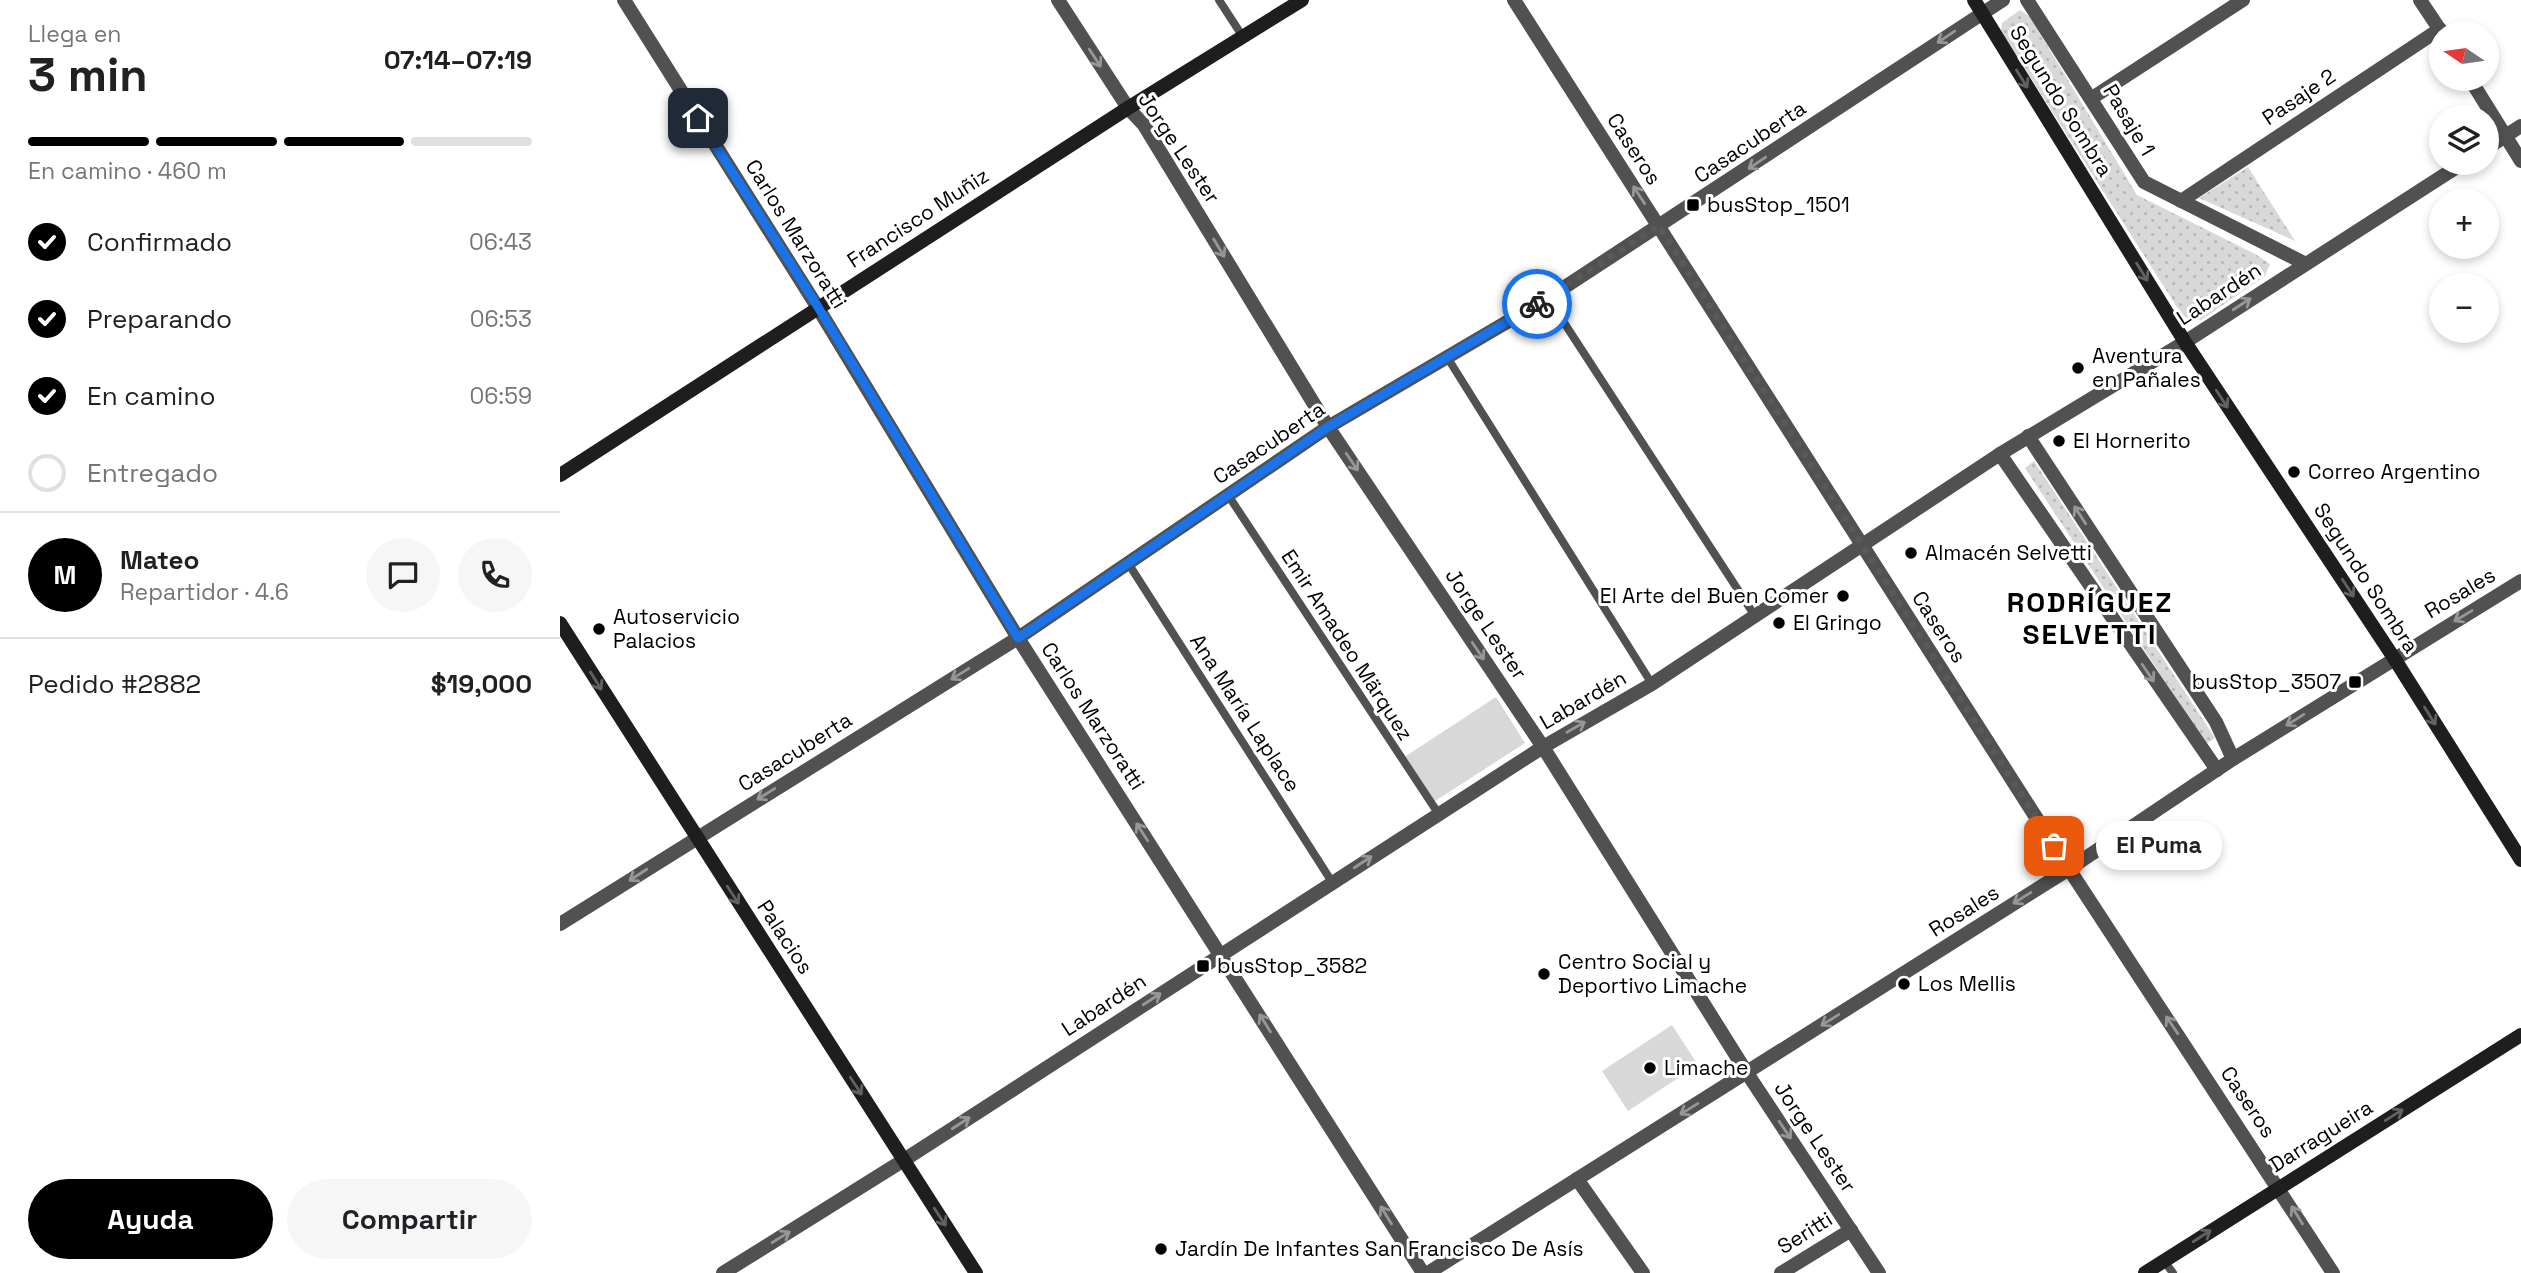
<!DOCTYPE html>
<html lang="es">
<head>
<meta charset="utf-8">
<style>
  body { margin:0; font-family:"Space Grotesk",sans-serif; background:#f6f6f6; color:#202124; height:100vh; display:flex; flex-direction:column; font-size:26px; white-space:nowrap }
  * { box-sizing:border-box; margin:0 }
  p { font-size:23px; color:#757577 }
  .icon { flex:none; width:38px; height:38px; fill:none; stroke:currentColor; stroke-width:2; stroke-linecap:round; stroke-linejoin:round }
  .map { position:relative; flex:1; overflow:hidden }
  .details { display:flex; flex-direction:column; background:#fff; width:560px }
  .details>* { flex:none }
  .needle { width:46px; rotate:283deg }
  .fabs { position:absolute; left:1869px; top:21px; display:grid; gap:14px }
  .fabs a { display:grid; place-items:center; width:70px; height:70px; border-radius:50%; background:#fff; box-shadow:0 4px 10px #0003; font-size:35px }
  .pin { position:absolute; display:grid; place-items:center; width:60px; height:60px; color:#fff; margin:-30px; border-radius:14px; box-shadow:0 4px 10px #0006 }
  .courier { position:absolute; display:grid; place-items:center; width:70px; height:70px; margin:-35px; border:5px solid #1a73e8; border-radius:50%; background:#fff; color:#222; box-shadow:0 2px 9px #0007 }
  .bubble { position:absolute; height:49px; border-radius:24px; background:#fff; box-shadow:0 4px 10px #0003; font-size:23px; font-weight:800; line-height:49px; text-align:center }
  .headline em { font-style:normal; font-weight:800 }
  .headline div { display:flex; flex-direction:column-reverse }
  .headline { display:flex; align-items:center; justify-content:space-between; height:119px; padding:0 28px }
  h1 { font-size:46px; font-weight:800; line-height:52px }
  .bar { display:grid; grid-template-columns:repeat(4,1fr); gap:10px 7px; align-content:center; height:84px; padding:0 28px }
  .bar i { height:9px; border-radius:5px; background:#e0e0e0 }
  .bar .selected { background:#000 }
  .bar p { grid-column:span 4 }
  .line { display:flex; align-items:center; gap:18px; padding:0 28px; border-top:2px solid #e0e0e0 }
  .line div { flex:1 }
  .round { display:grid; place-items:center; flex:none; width:74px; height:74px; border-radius:37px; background:#f6f6f6 }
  ol { padding:0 28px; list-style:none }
  li { display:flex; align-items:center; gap:21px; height:77px }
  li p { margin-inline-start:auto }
  li .icon { padding:7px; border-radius:50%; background:#000; color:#fff; stroke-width:4 }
  li:last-child { color:#757577 }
  li i { width:38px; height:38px; border:4px solid #e0e0e0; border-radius:50% }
  .cta { display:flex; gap:14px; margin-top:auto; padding:14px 28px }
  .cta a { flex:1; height:80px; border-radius:42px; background:#000; color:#fff; font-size:28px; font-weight:800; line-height:80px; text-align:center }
  .cta a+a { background:#f6f6f6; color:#202124 }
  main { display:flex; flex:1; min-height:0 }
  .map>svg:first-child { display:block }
  .grass { fill:url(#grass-dots) }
  .green { fill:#d8d8d8 }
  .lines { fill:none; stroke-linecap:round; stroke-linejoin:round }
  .lane { stroke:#515151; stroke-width:8 }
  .street { stroke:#515151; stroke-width:14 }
  .secondary { stroke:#1e1e1e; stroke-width:14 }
  .oneway { stroke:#979797 }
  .oneway2 { stroke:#626262 }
  .done { stroke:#595959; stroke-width:7; stroke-dasharray:0 12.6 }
  .route { stroke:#1a73e8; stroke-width:9 }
  .poi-dot { fill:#000; stroke:#fff; stroke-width:2.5 }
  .labels { text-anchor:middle; stroke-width:6; stroke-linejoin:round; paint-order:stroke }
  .street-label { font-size:21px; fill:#000; stroke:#fff }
  .poi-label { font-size:21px; fill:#000; stroke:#fff; text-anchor:start }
  .district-label { font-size:28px; font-weight:bold; letter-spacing:2px; fill:#000; stroke:#fff }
</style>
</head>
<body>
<main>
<section class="details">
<div class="headline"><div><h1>3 min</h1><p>Llega en</p></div><em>07:14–07:19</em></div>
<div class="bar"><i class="selected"></i><i class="selected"></i><i class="selected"></i><i></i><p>En camino · 460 m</p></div>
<ol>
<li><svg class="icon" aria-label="check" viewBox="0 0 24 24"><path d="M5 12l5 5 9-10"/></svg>Confirmado<p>06:43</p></li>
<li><svg class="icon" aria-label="check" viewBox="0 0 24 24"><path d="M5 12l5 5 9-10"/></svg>Preparando<p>06:53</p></li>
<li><svg class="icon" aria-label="check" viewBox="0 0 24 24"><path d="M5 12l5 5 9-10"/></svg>En camino<p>06:59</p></li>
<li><i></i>Entregado</li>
</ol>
<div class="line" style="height:126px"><b class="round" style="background:#000;color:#fff">M</b><div><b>Mateo</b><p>Repartidor · 4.6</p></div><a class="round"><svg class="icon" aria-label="chat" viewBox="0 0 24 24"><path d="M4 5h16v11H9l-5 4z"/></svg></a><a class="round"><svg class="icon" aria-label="phone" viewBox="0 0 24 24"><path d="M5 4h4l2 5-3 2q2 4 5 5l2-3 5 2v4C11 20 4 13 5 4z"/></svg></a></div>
<div class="line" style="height:91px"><div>Pedido #2882</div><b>$19,000</b></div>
<div class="cta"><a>Ayuda</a><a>Compartir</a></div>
</section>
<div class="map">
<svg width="1961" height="1273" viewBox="0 0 1961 1273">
  <defs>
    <pattern id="grass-dots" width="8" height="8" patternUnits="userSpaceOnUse" patternTransform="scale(1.75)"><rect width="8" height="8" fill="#d8d8d8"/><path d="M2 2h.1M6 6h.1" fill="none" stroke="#b8b8b8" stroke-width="1.8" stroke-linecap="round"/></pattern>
  </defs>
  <rect width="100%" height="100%" fill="#fff"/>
  <g class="grass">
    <polygon points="1460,10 1470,17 1577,195 1697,255 1710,264 1705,276 1641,320 1630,320 1622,315 1441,31 1442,23"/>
    <polygon points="1688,167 1735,241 1639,198"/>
    <polygon points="1474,461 1655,738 1646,744 1465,468"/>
  </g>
  <g class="green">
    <polygon points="936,697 965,743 872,803 843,758"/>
    <polygon points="1112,1025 1138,1065 1068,1111 1042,1071"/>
  </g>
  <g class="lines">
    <g class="lane">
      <polyline points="659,0 683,37"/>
      <polyline points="988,298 1195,616"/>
      <polyline points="887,357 1092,684"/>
      <polyline points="668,495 878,813"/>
      <polyline points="568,563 772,882"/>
      <polyline points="1604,1261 1613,1273"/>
    </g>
    <g class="street">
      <polyline points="64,0 258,308 458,638 863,1273"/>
      <polyline points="498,0 568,108 584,125 768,427 983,747 1187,1073 1319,1273"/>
      <polyline points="954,0 1509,869 1773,1273"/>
      <polyline points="1467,0 1584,182 1744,263"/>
      <polyline points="1860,0 1882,33"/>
      <polyline points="1910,79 1961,161"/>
      <polyline points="1532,98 1683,0"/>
      <polyline points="1927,148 1961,126"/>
      <polyline points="1621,201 1880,29"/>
      <polyline points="1468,436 1656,722 1673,759"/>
      <polyline points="1440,454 1657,770"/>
      <polyline points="0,924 458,638 768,427 988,298 1443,0"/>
      <polyline points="1017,1179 1083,1273"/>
      <polyline points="163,1273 344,1160 983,747 1092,684 1440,454 1625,342 1903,163"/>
      <polyline points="868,1273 1509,869 1673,759 1961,581"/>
      <polyline points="1221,1273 1291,1230"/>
    </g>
    <g class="secondary">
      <polyline points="1414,0 1625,342 1834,658 1961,860"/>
      <polyline points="0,475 568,108 742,0"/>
      <polyline points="0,623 416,1273"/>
      <polyline points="1585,1273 1961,1035"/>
    </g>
  </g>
  <defs><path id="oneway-shaft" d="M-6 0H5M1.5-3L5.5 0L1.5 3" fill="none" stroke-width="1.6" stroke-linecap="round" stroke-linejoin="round" transform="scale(1.75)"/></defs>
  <g class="oneway">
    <use href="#oneway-shaft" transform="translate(1386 37) rotate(146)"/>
    <use href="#oneway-shaft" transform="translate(535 58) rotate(57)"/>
    <use href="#oneway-shaft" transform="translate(1197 163) rotate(146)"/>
    <use href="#oneway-shaft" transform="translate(1079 195) rotate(-123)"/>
    <use href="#oneway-shaft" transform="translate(659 248) rotate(59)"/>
    <use href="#oneway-shaft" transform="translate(1682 304) rotate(-33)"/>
    <use href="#oneway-shaft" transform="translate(792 462) rotate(56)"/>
    <use href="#oneway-shaft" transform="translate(1520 515) rotate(-123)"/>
    <use href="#oneway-shaft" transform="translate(1903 616) rotate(149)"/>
    <use href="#oneway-shaft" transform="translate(918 651) rotate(56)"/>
    <use href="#oneway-shaft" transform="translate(1588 673) rotate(56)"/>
    <use href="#oneway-shaft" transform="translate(400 674) rotate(148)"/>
    <use href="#oneway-shaft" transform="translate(1735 720) rotate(148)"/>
    <use href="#oneway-shaft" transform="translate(1016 727) rotate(-30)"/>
    <use href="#oneway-shaft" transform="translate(206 794) rotate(148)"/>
    <use href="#oneway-shaft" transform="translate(582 832) rotate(-123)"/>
    <use href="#oneway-shaft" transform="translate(803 862) rotate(-33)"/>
    <use href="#oneway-shaft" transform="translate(78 875) rotate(147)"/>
    <use href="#oneway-shaft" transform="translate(1462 898) rotate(148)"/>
    <use href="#oneway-shaft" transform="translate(592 999) rotate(-33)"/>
    <use href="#oneway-shaft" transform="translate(1270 1020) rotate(148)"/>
    <use href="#oneway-shaft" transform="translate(705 1023) rotate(-122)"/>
    <use href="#oneway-shaft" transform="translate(1612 1025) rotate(-124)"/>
    <use href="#oneway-shaft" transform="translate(1129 1109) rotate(148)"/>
    <use href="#oneway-shaft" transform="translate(401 1123) rotate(-33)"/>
    <use href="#oneway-shaft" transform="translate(1225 1130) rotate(56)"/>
    <use href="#oneway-shaft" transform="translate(826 1215) rotate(-122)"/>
    <use href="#oneway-shaft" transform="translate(1737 1215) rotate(-122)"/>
    <use href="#oneway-shaft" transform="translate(221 1237) rotate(-32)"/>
  </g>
  <g class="oneway2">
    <use href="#oneway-shaft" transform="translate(1462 79) rotate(58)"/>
    <use href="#oneway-shaft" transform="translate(1582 272) rotate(58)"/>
    <use href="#oneway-shaft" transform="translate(1662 399) rotate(57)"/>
    <use href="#oneway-shaft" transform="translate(1788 588) rotate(57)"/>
    <use href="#oneway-shaft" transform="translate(36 681) rotate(58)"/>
    <use href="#oneway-shaft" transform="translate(1870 716) rotate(58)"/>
    <use href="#oneway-shaft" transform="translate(173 895) rotate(57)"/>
    <use href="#oneway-shaft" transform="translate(296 1086) rotate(57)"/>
    <use href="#oneway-shaft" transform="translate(1834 1115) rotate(-32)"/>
    <use href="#oneway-shaft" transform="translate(380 1217) rotate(57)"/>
    <use href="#oneway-shaft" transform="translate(1642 1236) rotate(-33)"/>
  </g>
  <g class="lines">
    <polyline class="done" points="977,304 1099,226 1494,846"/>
    <polyline class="route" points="138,118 258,307 458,638 768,427 977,304"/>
  </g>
  <g class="poi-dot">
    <rect x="1126" y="198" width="14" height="14" rx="3.5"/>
    <circle cx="1518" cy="368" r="7"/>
    <circle cx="1499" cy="441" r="7"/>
    <circle cx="1734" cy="472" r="7"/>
    <circle cx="1351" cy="553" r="7"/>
    <circle cx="1283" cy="596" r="7"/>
    <circle cx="1219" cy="623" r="7"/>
    <circle cx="39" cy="629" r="7"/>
    <rect x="1788" y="675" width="14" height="14" rx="3.5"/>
    <rect x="636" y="959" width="14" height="14" rx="3.5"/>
    <circle cx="984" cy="974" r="7"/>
    <circle cx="1344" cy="984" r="7"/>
    <circle cx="1090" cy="1068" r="7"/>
    <circle cx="601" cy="1249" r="7"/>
  </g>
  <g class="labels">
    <g class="street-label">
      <text transform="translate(1739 97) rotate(-34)" y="7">Pasaje 2</text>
      <text transform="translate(1501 101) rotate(58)" y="7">Segundo Sombra</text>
      <text transform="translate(1569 120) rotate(59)" y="7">Pasaje 1</text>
      <text transform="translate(1190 142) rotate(-34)" y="7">Casacuberta</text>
      <text transform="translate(619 148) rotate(56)" y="7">Jorge Lester</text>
      <text transform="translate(1074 149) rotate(57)" y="7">Caseros</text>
      <text transform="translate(358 218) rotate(-33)" y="7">Francisco Muñiz</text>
      <text transform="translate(236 234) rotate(58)" y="7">Carlos Marzoratti</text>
      <text transform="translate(1659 294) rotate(-33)" y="7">Labardén</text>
      <text transform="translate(709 443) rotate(-34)" y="7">Casacuberta</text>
      <text transform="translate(1806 578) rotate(57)" y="7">Segundo Sombra</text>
      <text transform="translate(1900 593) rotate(-31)" y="7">Rosales</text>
      <text transform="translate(926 624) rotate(56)" y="7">Jorge Lester</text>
      <text transform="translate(1379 627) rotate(57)" y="7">Caseros</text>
      <text transform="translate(787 645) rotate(57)" y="7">Emir Amadeo Märquez</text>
      <text transform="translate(1023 700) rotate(-30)" y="7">Labardén</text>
      <text transform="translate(685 713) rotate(57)" y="7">Ana María Laplace</text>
      <text transform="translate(533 716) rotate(57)" y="7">Carlos Marzoratti</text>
      <text transform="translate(235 752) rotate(-32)" y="7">Casacuberta</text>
      <text transform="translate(1404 911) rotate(-32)" y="7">Rosales</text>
      <text transform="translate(225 937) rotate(57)" y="7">Palacios</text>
      <text transform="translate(544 1005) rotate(-33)" y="7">Labardén</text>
      <text transform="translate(1688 1102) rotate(56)" y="7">Caseros</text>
      <text transform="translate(1761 1136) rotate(-32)" y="7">Darragueira</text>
      <text transform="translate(1255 1137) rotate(56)" y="7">Jorge Lester</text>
      <text transform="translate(1245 1233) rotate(-32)" y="7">Seritti</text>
    </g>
    <g class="poi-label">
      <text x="1147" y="212">busStop_1501</text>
      <text x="1532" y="363">Aventura<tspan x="1532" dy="24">en Pañales</tspan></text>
      <text x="1513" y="448">El Hornerito</text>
      <text x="1748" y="479">Correo Argentino</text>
      <text x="1365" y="560">Almacén Selvetti</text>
      <text x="1269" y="603" text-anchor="end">El Arte del Buen Comer</text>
      <text x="53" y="624">Autoservicio<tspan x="53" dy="24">Palacios</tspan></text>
      <text x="1233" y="630">El Gringo</text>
      <text x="1781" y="689" text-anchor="end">busStop_3507</text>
      <text x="998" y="969">Centro Social y<tspan x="998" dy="24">Deportivo Limache</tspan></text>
      <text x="657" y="973">busStop_3582</text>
      <text x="1358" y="991">Los Mellis</text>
      <text x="1104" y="1075">Limache</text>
      <text x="615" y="1256">Jardín De Infantes San Francisco De Asís</text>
    </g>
    <g class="district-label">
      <text x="1530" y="612">RODRÍGUEZ<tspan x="1530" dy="32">SELVETTI</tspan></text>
    </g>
  </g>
</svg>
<div class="fabs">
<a><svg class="needle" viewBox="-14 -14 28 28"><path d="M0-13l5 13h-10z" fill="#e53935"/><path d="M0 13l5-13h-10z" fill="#757577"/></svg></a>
<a><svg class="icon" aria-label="layers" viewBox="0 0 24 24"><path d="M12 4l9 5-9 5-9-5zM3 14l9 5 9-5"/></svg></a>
<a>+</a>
<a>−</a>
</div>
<div class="pin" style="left:1494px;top:846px;background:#ea580c"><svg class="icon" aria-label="bag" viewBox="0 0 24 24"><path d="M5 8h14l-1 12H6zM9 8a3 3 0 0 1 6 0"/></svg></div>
<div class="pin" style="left:138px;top:118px;background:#1f2937"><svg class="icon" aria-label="home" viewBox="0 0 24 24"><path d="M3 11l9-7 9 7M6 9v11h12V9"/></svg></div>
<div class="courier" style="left:977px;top:304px"><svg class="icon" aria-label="bike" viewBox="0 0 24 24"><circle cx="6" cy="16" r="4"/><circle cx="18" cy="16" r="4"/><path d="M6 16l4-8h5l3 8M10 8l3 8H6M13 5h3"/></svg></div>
<div class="bubble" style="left:1536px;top:821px;width:126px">El Puma</div>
</div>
</main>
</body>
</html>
